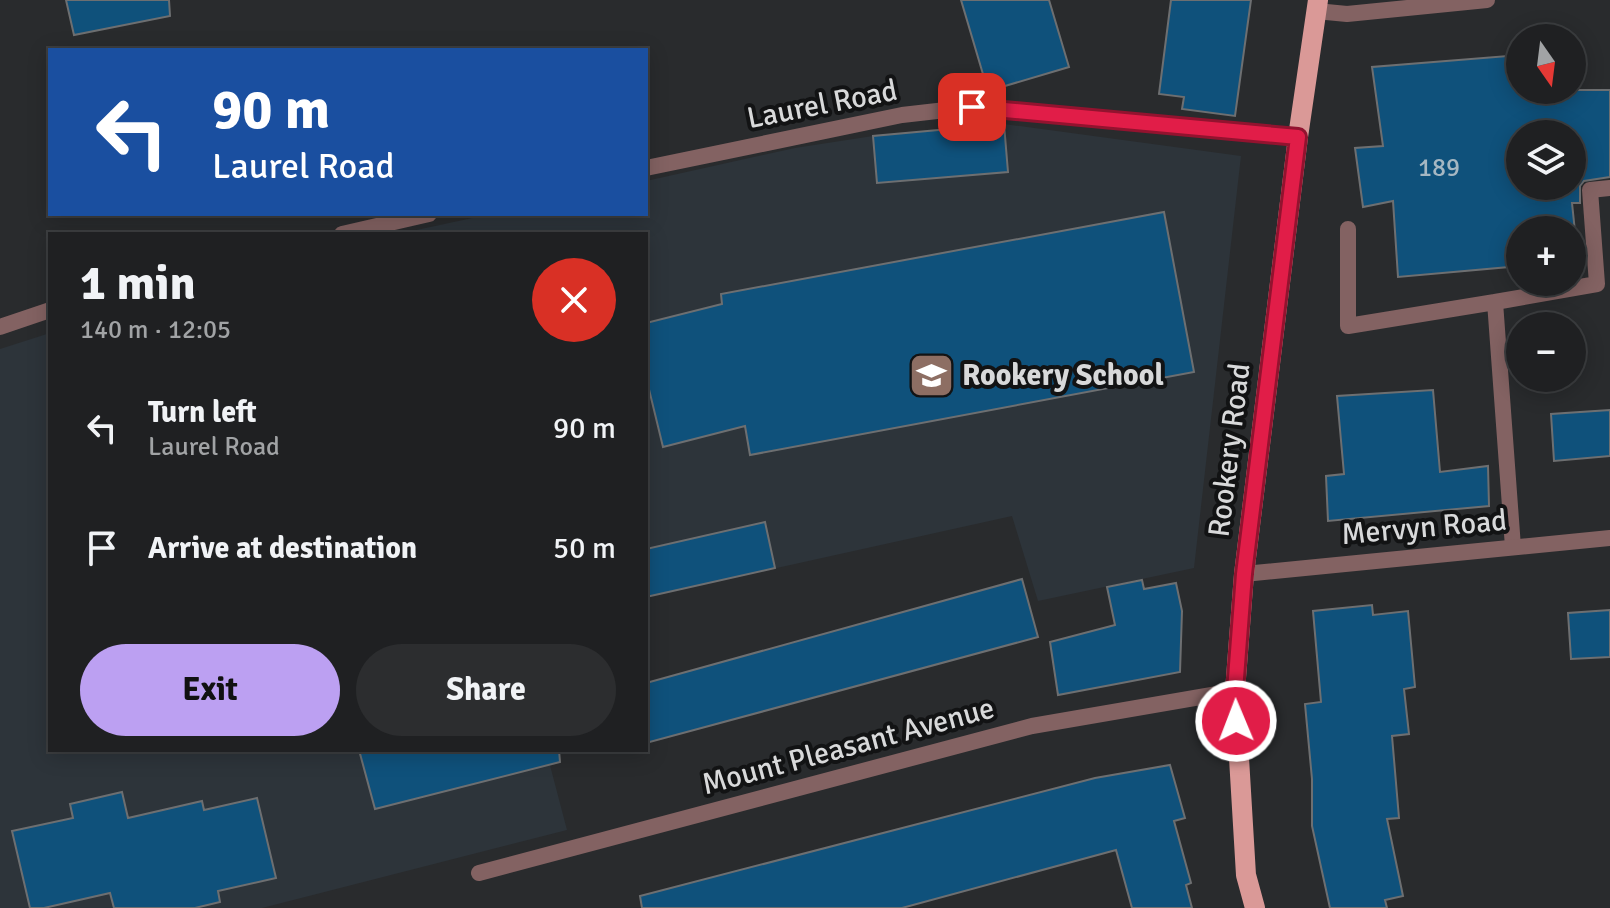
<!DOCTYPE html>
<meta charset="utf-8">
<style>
:root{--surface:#1f2022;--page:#2c2d2f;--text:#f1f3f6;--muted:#a1a3a5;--line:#3c3e40;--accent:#bca0f2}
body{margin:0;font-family:Signika,sans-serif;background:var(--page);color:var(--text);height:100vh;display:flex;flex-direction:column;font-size:30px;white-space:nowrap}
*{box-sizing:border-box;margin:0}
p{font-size:26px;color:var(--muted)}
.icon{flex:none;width:44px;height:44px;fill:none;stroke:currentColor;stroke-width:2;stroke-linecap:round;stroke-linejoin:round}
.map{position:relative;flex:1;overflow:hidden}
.details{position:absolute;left:48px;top:232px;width:600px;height:520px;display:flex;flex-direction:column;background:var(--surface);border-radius:0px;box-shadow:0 4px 20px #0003,0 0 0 2px var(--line)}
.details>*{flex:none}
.hud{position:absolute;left:48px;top:48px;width:600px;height:168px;border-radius:0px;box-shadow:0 4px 20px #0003,0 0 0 2px var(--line);background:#1a4fa0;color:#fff;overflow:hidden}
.needle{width:52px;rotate:166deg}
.buttons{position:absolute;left:1506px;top:24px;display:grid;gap:16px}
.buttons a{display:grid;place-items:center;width:80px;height:80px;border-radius:50%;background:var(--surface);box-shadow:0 4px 20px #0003,0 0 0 2px var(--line);font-size:40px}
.pin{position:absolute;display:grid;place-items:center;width:68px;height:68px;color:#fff;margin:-34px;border-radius:16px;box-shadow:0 4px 12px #0006}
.me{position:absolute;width:88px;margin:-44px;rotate:359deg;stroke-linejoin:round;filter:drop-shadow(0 0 6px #0008)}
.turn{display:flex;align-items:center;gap:28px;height:168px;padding:0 32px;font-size:36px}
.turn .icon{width:104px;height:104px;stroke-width:2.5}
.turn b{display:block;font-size:56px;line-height:68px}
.round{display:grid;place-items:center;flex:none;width:84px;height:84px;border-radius:42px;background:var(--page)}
.summary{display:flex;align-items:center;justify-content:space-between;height:136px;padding:0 32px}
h1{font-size:48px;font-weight:700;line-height:60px}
.action{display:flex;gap:16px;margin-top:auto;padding:16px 32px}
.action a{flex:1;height:92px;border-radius:48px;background:var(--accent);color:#111;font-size:32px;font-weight:700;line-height:92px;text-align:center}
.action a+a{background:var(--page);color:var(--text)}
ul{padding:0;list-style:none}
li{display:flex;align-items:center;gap:24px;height:120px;padding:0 32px}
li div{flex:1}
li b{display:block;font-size:30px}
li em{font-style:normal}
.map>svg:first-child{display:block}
</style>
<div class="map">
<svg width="1610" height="908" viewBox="0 0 1610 908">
<rect width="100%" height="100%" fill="#292b2d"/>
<path fill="#2d343a" d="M1004,124l237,32 -47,412 -156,33 -26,-85 -366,81v-363h-248l93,-20h155v-33l149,-33 78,-12z
M50,333v417h496l21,80 -305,78h-262v-559z"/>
<path fill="#0f517b" stroke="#6d6f71" stroke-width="2" fill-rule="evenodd" d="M66,0h103l1,16 -96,19z
M961,0h88l20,67 -81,24z
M1171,0h80l-16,116 -53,-7 2,-12 -25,-3z
M1520,55v35h90v87l-26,4 -4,5v17h-8l6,57 -6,1v-31h-52v36l-122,11 -5,-76 -30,6 -8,-59 28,-2 -11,-79zM1520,134h52v52h-52z
M1004,124l4,48 -131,11 -4,-47z
M1164,212l30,160 -444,83 -5,-29 -82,21 -17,-70v-54l76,-19 -1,-10z
M1433,390l7,82 48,-6 1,40 -161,15 -2,-45 18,-2 -7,-78z
M1610,410v46l-56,5 -3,-47z
M765,522l10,46 -129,29v-48z
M1022,579l16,58 -392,106v-60z
M1142,580l2,9 32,-6 6,28 -2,61 -122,23 -8,-53 65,-17 -8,-38z
M1372,605l1,10 35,-4 7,76 -11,2 5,45 -17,2 7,82 -12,1 16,77 -18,4 2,8h-57l-18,-82v-47l-7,-75 16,-2 -8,-91z
M1610,610v47l-39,2 -3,-46z
M359,750h200l1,12 -185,47z
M1170,765l15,53 -11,3 17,62 -5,2 6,23h-60l-16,-58 -214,58h-260l-2,-12 455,-118z
M122,792l6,26 74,-17 2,9 53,-12 19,80 -58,13 2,11 -25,6h-81l-4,-15 -66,15h-14l-18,-77 61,-13 -3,-14z"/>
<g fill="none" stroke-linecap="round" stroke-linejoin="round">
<path stroke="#836262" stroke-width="16" d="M646,168l256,-53 70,-8 326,30
M1348,229v97l147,-24 18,245
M342,234l87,-20
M1495,302l102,-18 -7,-94 20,-2
M0,327l50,-17"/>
<path stroke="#836262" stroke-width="16" d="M1316,11l31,3 140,-14
M1244,574l366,-36
M479,873l553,-147 203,-35"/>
<path stroke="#da9997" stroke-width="20" d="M1255,908l-9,-33 -11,-184 9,-117 54,-437 20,-137"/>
</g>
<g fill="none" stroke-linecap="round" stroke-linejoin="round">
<defs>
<path id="route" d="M972,107l326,30 -54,437 -9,117 1,30"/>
</defs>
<use href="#route" stroke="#92132f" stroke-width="20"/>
<use href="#route" stroke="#e11d48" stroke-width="14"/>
</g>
<defs>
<symbol id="school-square" viewBox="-11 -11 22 22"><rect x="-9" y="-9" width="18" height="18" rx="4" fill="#8d6e63" stroke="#121314"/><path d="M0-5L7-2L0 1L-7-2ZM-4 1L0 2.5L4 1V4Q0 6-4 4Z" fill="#fff"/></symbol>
</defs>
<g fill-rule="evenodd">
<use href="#school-square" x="906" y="350" width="51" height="51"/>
</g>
<g text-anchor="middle" stroke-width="8" stroke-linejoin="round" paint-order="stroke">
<g font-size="26" fill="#a6b7c2">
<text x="1439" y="176">189</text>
</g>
<g font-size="30" fill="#d8d9da" stroke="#121314">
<text transform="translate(822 104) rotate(-11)" y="10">Laurel Road</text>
<text transform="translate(1229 450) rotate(-83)" y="10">Rookery Road</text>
<text transform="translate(1424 527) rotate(-5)" y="10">Mervyn Road</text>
<text transform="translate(848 746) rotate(-15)" y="10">Mount Pleasant Avenue</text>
</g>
<g font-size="30" font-weight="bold" fill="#d8d9da" stroke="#121314" text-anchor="start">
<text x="962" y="385">Rookery School</text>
</g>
</g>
</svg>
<div class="buttons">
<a><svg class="needle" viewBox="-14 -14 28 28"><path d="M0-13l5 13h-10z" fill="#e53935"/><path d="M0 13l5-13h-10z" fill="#a1a3a5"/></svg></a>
<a><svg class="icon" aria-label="layers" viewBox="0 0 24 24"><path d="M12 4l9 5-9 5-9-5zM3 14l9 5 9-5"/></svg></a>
<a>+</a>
<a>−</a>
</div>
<div class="pin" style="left:972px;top:107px;background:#d93025"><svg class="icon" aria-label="arrive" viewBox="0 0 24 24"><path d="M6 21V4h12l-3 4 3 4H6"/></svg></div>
<svg class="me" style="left:1236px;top:721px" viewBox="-20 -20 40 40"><circle r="17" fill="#e11d48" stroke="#fff" stroke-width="3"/><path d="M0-11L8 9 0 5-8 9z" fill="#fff"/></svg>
<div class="hud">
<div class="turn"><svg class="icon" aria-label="left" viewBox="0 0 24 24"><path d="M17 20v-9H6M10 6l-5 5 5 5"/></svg><div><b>90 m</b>Laurel Road</div></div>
</div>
<section class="details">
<div class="summary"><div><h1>1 min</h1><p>140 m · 12:05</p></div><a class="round" style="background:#d93025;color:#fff"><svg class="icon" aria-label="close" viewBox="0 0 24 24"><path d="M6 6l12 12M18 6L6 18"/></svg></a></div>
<ul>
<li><svg class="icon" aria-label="left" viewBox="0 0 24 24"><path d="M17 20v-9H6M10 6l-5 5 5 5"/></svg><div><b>Turn left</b><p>Laurel Road</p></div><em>90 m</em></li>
<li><svg class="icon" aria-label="arrive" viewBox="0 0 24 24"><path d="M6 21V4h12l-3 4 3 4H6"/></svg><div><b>Arrive at destination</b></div><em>50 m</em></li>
</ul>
<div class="action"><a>Exit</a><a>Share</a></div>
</section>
</div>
